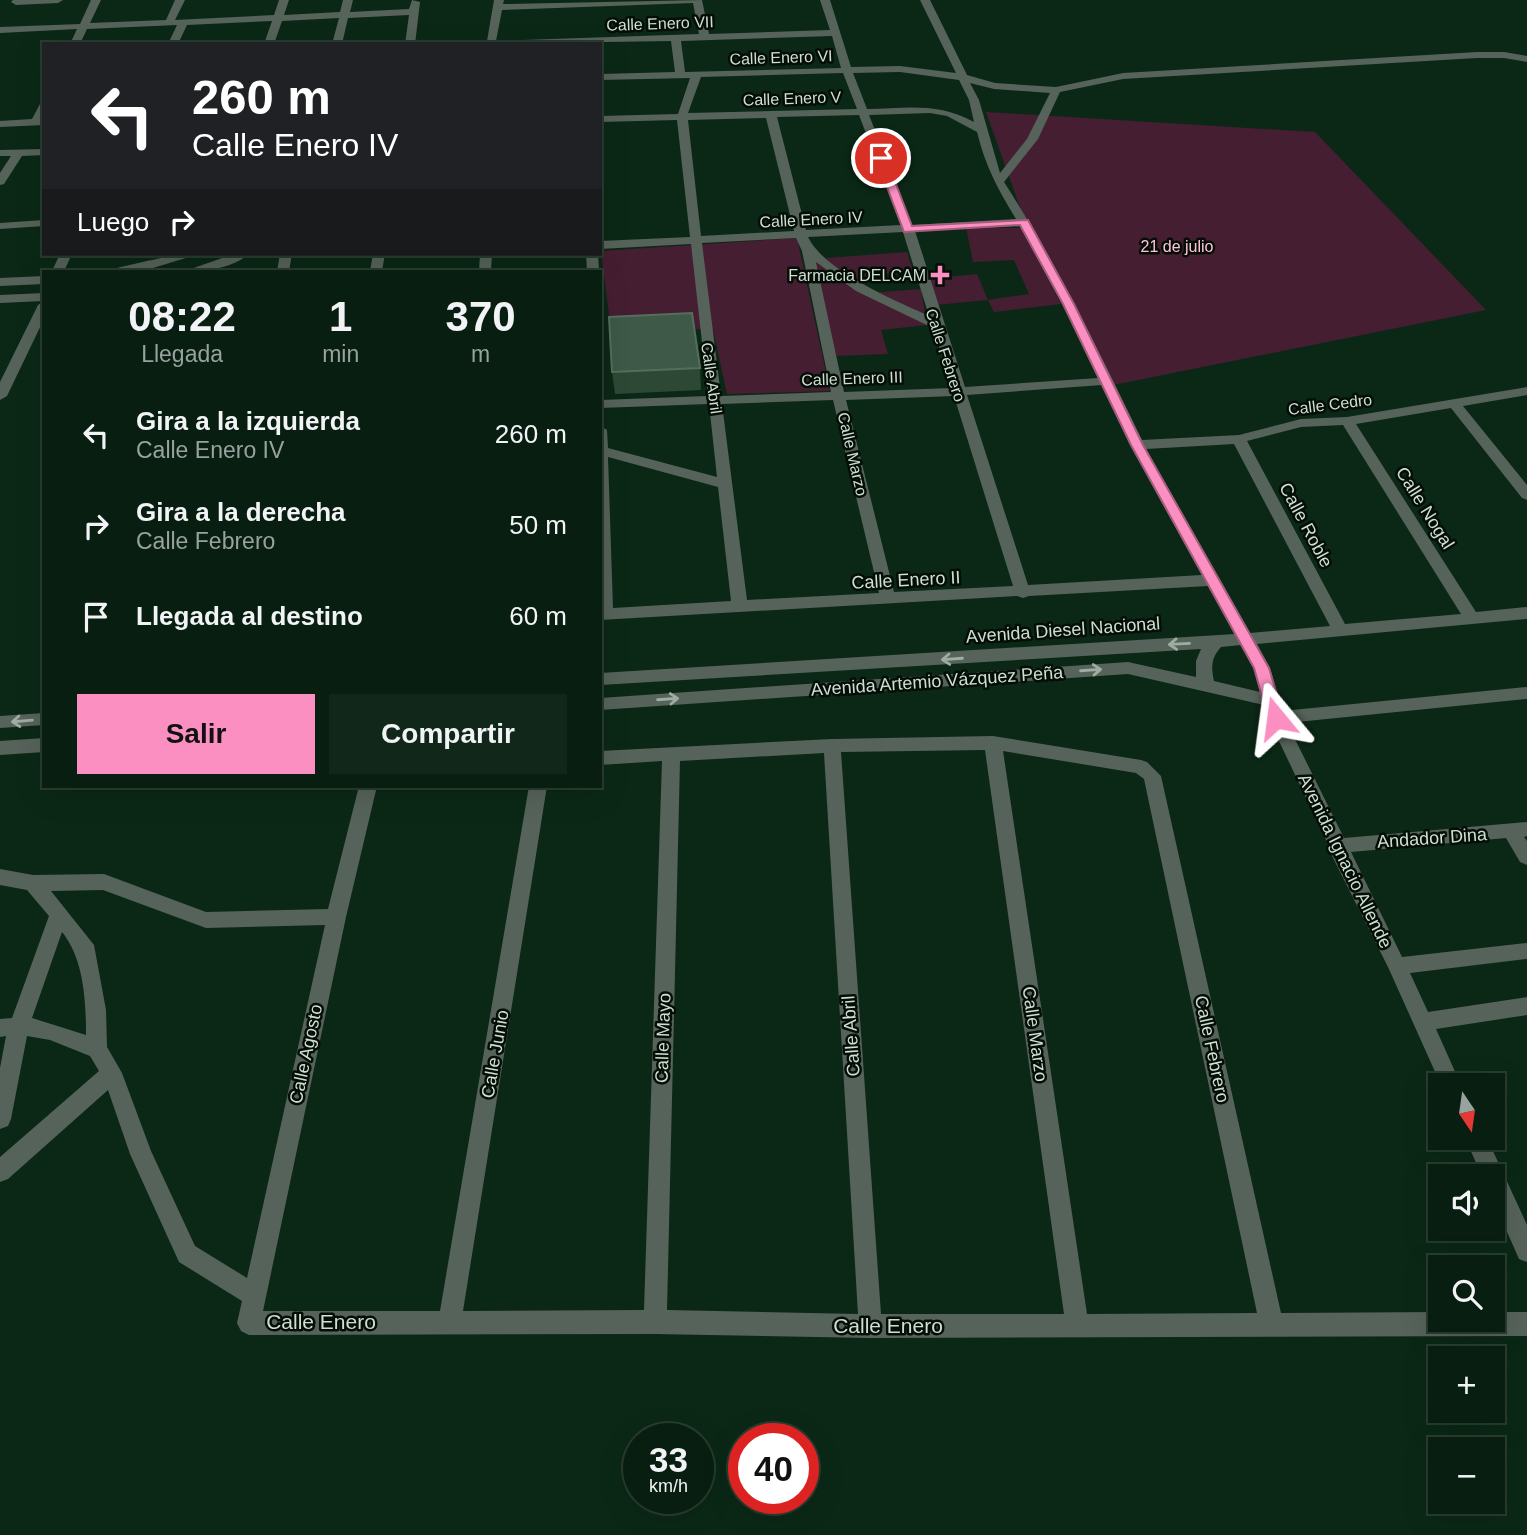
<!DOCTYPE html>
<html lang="es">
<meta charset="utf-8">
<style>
:root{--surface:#081e10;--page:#112719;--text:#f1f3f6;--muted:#98a29f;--line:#293c30;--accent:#fc8fc1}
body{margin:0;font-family:Arial,sans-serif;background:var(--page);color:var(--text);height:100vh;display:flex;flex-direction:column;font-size:26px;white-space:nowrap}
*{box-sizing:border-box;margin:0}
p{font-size:23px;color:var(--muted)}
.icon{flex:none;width:38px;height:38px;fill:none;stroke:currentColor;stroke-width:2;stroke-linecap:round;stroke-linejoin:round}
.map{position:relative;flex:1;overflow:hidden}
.drawer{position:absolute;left:42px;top:270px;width:560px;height:518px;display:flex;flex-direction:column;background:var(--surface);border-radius:0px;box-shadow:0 7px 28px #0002,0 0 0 2px var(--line)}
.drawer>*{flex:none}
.top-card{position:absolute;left:42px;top:42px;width:560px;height:214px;border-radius:0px;box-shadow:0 7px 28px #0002,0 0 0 2px var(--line);background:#202124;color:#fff;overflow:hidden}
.needle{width:46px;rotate:167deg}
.controls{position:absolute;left:1428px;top:1073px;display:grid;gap:14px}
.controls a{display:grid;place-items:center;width:77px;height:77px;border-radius:0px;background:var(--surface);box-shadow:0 7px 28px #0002,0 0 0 2px var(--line);font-size:35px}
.speed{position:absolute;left:623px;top:1423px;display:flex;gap:14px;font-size:35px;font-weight:700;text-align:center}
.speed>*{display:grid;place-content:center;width:91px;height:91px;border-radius:50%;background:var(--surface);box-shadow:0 7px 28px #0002,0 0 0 2px var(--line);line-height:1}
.speed small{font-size:18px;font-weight:400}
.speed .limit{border:10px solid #d22;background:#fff;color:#111}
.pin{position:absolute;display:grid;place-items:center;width:60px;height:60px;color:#fff;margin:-30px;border:4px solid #fff;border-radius:50%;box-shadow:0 2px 7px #0007}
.me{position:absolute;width:77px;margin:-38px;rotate:344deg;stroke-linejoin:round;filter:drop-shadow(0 0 5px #0008)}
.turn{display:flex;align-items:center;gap:24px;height:147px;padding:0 35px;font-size:32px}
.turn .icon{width:91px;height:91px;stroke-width:2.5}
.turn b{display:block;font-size:49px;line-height:60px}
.then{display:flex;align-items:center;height:66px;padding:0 35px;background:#0003;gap:14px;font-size:26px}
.eta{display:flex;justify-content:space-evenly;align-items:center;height:119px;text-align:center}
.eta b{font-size:42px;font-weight:800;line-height:49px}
.button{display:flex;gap:14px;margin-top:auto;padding:14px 35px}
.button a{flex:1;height:80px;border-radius:0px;background:var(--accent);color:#111;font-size:28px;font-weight:800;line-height:80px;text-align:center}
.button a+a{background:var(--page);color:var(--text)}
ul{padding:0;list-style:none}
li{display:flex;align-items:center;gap:21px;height:91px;padding:0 35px}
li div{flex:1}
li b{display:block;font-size:26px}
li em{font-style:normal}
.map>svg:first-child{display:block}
</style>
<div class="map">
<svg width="1527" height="1535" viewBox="0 0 1527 1535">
<rect width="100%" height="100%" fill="#0b2816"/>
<path fill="#461e31" d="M986,112l329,20 171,178 -378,76 -81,-159z
M966,227l55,1 40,76 -67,8 -6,-12 -53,5 -9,-26 51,-5 11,26 41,-6 -15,-34 -41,2z
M797,238l33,153 -103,3 -14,-65 -102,1 -10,-79z
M907,252l6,19 -51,6 6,16 53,-4 6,36 -46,5 7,24 -54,2 -21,-97z"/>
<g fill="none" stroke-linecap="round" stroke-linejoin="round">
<path fill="#56635a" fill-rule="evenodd" d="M13,0h50l-5,3 -42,2 -5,-3z
M91,0h10l-11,23 76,-3 9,-20h10l-10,20 99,-5 5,-15h10l-5,15 56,-3 3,-12h10l-3,12 59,-3 3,-9 8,2 -5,42h-10l4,-29 -61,3 -6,26h-10l7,-26 -57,3 -8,23h-10l8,-23 -85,4 -9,19h-10l9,-19 -90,4 -7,15h-10l7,-15 -77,4v-6l80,-3z
M494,0h10l-1,4 199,-4 7,34 121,-4 -10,-30h10l21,67 49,-1 56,7 -36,-73h10l37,75 28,8 61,4 67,-14 354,-21h27l23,4v6l-23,-4h-27l-354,21 -63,13 -22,47 -34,43c53,82 95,170 138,258l97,-5 62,-16 46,-2 180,-30v8l-64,11 64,79v15l-5,-2 -71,-90 -95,16 120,188 51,-5v12l-270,25 13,24 12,43 245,-24v12l-240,24 57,115 183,-16v14l-3,1 3,4v24l-7,-3 -14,-24 -155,14 51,105 125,-14v16l-117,14 18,39 99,-15v18l-91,14 25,56h-20l-53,-118 -61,-121 1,-2 -60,-126 -4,-13 -136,-31 -528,36v-12l528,-36 68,15v-16l5,-12 -601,36v-12l635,-39 -27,-48 -179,10 -6,2 -6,-2 -417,24v-194l7,4 1,18 109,29 -8,-73 -109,4v-8l108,-4 -17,-152 -91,5v-8l90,-4 -13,-117 -77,2v-6l78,-2 12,-36 -90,2v-6l75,-2 -4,-31 -190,3 6,-3zM693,3l6,31 -203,7 6,-31zM832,36l9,32 -156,4 -4,-31zM900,72l59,8 10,20 5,22c-36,-20 -67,-14 -107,-13l-14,-36zM843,73l14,36 -169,4 13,-36zM970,83l24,6 56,4 -23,46 -27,34 -21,-73zM930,113l17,3 30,16c8,33 21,58 39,87l-104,6 -43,-110zM859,115l42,110 -95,5 -29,-113zM766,118l28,113 -93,5 -13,-116zM1020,226l43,78 35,74 -133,9 -50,-156zM903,232l26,84c-33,-15 -106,-46 -121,-79zM796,238l6,13 29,141 -110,4 -19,-153zM816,262l40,29 77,37 19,60 -108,4zM1102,385l28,60 72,130 -174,10 -61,-190zM954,396l59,190 -119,6 -48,-192zM833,400l46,193 -132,7 -25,-196zM1343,425l118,189 -116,10 -98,-183 54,-14zM1234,444l96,182 -80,7 -104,-184zM608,457l110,30 13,114 -118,7zM1241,645l13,23 6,24 -46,-11c-3,-14 -3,-23 7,-34z
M44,103v22l-44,2v-6l32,-2 8,-15z
M44,149v6l-22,1 -18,28 -4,1v-12l11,-17h-11v-6z
M44,220v6l-44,3v-6z
M60,254h12l-8,17h-12z
M180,254h19l-56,17h-34c6,-4 58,-14 71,-17z
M234,254h15c-16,14 -44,18 -64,17z
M280,254h12l-3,17h-12z
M373,254h12l-3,17h-12z
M480,254h12l-1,17h-12z
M586,254h12l1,17h-12z
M44,276v8l-44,2v-8z
M44,293v8l-44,2v-8z
M44,301v18l-37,77 -7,4v-18l38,-77z
M44,713v12l-44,3v-12z
M993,736l148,24 6,2 14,14 120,537 159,-1v8h53v-8h34v24l-657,2 -215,-4 -406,1 -8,-4 -4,-8 5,-22 -63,-39 -49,-108 -22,-64 -100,89 -8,3v-25l99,-86 -9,-15 -40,-16 -23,-4 -16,83 -3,7 -8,3v-61l6,-32 -6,1v-18l12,-1 37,-102 -22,-26 -27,-5v-16l33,6 71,-1 102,38 122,-3 31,-123h18l-31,131 -83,394h177l89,-525h18l-84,525 181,-1 18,-549 -62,4v-14l232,-12zM985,750l79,564h-183l-40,-562zM1003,751l133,22 8,6 113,534 -170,1zM824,753l34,561 -191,-4 13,-549zM103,890l103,38 119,-3 -78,353 -52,-32 -44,-95 -29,-78 -15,-26 -1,-37 -12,-65 -43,-54zM62,932c22,27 24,69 24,103l-54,-17z
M44,738v14l-44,3v-14z
M1465,1138h22l40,87v37l-8,-3 -26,-59v-24h-11z"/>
</g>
<path fill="#2d4936" d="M700,368l1,22 -86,4 -3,-22z"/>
<path fill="#3e5947" stroke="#556e5c" stroke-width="2" d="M692,313l8,55 -88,4 -3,-55z"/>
<defs><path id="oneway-shaft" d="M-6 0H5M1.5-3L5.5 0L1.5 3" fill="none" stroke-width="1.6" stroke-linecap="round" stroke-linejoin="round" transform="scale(1.75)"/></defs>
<g stroke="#9eada2">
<use href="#oneway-shaft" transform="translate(1179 644) rotate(177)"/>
<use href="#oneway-shaft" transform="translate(952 659) rotate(176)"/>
<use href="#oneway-shaft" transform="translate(1091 670) rotate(-4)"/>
<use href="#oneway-shaft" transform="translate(668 699) rotate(-4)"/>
<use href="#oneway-shaft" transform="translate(22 721) rotate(175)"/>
</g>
<path fill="#fc8fc1" stroke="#a45d7d" stroke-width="2" d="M881,155l5,3 26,68 116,-6 46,84 69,141 126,223 15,50 -3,4 -5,1 -8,-5 -14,-50 -123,-223 -68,-141 -43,-79 -116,7 -28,-74z"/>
<path fill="#fc8fc1" stroke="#040e06" stroke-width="2.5" d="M936.5 264.5h7v7h7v7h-7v7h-7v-7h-7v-7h7z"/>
<g text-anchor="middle" stroke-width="5" stroke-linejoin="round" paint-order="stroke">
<g font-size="16" fill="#cedfd2" stroke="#040e06">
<text transform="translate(660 23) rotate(-2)" y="6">Calle Enero VII</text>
<text transform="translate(781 57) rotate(-2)" y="6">Calle Enero VI</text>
<text transform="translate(792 98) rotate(-2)" y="6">Calle Enero V</text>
<text transform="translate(811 219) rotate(-3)" y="6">Calle Enero IV</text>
<text transform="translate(946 355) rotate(72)" y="6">Calle Febrero</text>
<text transform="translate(712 378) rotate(82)" y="6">Calle Abril</text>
<text transform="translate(852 378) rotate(-2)" y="6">Calle Enero III</text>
<text transform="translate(1330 404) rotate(-7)" y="6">Calle Cedro</text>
<text transform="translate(853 454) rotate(77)" y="6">Calle Marzo</text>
</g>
<g font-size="16" fill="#ffc0da" stroke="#040e06">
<text x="1177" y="252">21 de julio</text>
</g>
<g font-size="16" fill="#cedfd2" stroke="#040e06" text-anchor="end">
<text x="926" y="281">Farmacia DELCAM</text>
</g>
<g font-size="18" fill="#cedfd2" stroke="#040e06">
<text transform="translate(1425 508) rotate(58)" y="6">Calle Nogal</text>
<text transform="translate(1306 525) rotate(62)" y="6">Calle Roble</text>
<text transform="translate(906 580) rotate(-3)" y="6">Calle Enero II</text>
<text transform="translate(1063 630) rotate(-4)" y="6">Avenida Diesel Nacional</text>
<text transform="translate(937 681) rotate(-4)" y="6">Avenida Artemio Vázquez Peña</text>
<text transform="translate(1432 838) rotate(-4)" y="6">Andador Dina</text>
<text transform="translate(1345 861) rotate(64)" y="6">Avenida Ignacio Allende</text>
<text transform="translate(1035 1034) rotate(82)" y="6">Calle Marzo</text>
<text transform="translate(851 1036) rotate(-94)" y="6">Calle Abril</text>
<text transform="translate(663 1038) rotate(-88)" y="6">Calle Mayo</text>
<text transform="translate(1212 1049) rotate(78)" y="6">Calle Febrero</text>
<text transform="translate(306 1054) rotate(-78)" y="6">Calle Agosto</text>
<text transform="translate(495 1054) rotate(-80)" y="6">Calle Junio</text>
</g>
<g font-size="21" fill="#cedfd2" stroke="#040e06">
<text x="321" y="1329">Calle Enero</text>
<text x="888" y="1333">Calle Enero</text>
</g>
</g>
</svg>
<div class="controls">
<a><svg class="needle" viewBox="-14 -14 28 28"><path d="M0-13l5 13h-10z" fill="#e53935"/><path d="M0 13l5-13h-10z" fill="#98a29f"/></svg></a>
<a><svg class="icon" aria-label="sound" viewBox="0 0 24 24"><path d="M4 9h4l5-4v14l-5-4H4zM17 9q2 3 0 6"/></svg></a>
<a><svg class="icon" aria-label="search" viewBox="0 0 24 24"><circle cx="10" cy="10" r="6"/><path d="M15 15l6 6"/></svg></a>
<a>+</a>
<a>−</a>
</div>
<div class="speed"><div>33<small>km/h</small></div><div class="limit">40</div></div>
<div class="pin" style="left:881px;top:158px;background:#d93025"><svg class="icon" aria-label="arrive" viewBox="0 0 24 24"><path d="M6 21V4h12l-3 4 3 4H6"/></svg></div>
<svg class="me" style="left:1276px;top:718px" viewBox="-20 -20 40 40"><path d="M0-17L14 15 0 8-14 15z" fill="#fc8fc1" stroke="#fff" stroke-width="4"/></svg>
<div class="top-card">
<div class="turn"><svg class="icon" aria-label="left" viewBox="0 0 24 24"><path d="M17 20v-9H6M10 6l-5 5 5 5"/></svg><div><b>260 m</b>Calle Enero IV</div></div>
<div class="then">Luego<svg class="icon" aria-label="right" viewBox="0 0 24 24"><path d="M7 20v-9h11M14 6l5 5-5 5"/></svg></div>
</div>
<section class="drawer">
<div class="eta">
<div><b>08:22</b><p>Llegada</p></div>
<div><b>1</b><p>min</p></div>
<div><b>370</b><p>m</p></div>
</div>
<ul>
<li><svg class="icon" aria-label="left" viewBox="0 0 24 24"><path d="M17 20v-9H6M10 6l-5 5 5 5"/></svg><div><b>Gira a la izquierda</b><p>Calle Enero IV</p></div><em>260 m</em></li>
<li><svg class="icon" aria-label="right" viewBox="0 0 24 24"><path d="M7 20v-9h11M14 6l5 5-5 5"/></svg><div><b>Gira a la derecha</b><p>Calle Febrero</p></div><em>50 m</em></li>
<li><svg class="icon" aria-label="arrive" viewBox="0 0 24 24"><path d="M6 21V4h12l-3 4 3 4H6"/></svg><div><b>Llegada al destino</b></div><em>60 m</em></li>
</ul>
<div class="button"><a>Salir</a><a>Compartir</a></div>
</section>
</div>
